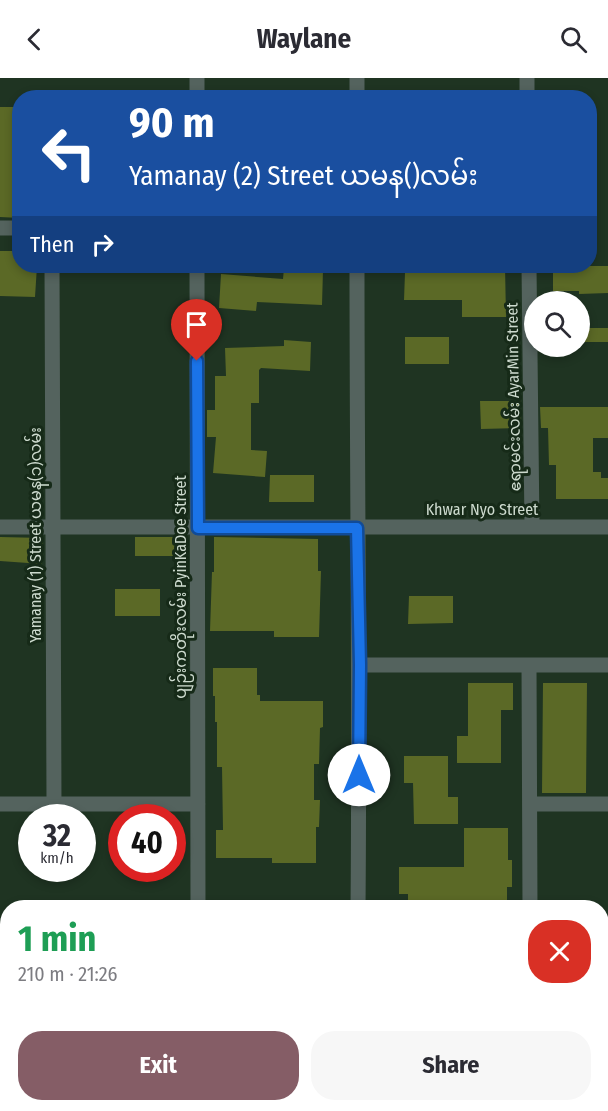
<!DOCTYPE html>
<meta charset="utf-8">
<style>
:root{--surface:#fff;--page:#f7f7f7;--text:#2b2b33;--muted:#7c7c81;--accent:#855d66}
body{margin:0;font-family:"Fira Sans Condensed","Noto Sans Myanmar",sans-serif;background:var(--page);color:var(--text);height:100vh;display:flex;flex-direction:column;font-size:22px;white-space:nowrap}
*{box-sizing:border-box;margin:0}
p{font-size:20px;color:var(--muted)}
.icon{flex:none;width:33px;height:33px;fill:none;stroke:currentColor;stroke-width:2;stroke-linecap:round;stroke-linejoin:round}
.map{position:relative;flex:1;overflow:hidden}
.sheet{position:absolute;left:0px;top:822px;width:609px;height:212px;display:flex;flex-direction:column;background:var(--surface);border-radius:24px 24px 0 0;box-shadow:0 3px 9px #0003}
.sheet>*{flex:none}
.top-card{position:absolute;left:12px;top:12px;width:585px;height:183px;border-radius:24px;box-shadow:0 3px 9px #0003;background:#1a4fa0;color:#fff;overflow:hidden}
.buttons{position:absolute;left:524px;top:213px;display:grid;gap:12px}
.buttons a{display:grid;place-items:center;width:66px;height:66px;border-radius:50%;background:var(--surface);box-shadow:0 3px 9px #0003;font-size:30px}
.speed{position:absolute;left:18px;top:726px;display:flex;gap:12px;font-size:30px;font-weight:700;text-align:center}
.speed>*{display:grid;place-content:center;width:78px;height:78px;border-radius:50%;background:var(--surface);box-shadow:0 3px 9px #0003;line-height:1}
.speed small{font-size:15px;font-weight:400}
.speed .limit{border:9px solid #d22;background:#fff;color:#111}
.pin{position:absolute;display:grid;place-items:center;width:51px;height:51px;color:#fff;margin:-62px -26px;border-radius:50% 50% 50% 0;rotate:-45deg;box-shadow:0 0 6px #0007}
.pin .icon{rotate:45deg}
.me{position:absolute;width:66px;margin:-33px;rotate:0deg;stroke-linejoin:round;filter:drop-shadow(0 0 4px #0008)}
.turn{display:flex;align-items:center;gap:21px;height:126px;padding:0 18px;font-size:27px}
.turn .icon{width:78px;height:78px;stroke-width:2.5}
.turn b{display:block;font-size:42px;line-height:51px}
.then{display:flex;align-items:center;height:57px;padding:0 18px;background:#0003;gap:12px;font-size:22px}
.round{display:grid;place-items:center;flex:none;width:63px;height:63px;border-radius:24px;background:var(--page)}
.overview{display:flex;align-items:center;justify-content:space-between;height:102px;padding:0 18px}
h1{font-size:36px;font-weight:700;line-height:45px;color:#1e9e55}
.action{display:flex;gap:12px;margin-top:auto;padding:12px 18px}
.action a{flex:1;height:69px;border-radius:24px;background:var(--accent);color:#fff;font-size:24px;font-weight:700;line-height:69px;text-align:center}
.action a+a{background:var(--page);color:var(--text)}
header{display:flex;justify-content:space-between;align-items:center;height:78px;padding:0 18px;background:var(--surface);font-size:27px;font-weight:700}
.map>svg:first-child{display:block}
</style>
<header><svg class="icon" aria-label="back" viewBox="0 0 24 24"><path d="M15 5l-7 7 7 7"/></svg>Waylane<svg class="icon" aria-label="search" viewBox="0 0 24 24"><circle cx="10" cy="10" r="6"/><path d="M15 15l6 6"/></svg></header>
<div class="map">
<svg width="608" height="1033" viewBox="0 0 608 1033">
<rect width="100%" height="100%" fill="#1f3422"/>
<path fill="#5b6926" d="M0,29h17l-2,62h5v49l-20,-1z
M0,173h20v15h17l-2,31 -35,-1z
M460,188h45l1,51h-44v-17h-58l1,-27h55z
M553,188h55v27l-29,1v-3h-26z
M284,190l39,2 -1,35 -65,-3 -1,9 -37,-3 2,-34 62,5z
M579,250h29v14h-29z
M405,259h44v27h-44z
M284,262l27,2 -1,29 -49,-3 -2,2v33h-8v47l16,1 -2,26 -52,-4 3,-36h-9v-27h8v-34h11l-1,-28 59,-2z
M480,323h41v27l-40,1z
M540,329h68v31h-15v34h8v6h7v21h-52v-34h-7l-1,-37h-7z
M270,397h44v27h-45z
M0,459l43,1 -1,26 -42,-3z
M135,459h45v19h-45z
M214,459l104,2v32h3l-2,66h-45v-6h-64l2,-59h2z
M115,511h45v27h-45z
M409,518h44v27l-45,1z
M213,590h44v27h3v6h63v26l-3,1 -1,36h-5v36h6l-1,27h-3v36h-44v-5h-56v-28h7l-1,-63h-5v-45h-2v-26h-2z
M468,605h45v27h-12v53h-44v-27h11z
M543,605h44l-1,110h-44z
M404,678h44v41h10v27h-44l-1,-41h-9z
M464,750h44v32h4v27h-5v21h-99v-14h-9v-27h65z"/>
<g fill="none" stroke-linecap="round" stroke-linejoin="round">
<path stroke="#54635e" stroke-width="15" d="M197,0v20
M527,0v20
M0,150h20
M52,188l2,538
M197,188l1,642
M529,188l3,261
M0,449h608
M360,587h248
M529,587l1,243
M0,726h198
M530,726h78
M602,884h6
M0,885h8
M199,1026v7
M531,1026v7"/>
<path stroke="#54635e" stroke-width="15" d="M357,20v-20
M357,188c0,214 3,427 1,642
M358,1026v7"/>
</g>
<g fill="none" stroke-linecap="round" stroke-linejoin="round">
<defs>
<path id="route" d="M197,283l1,167h159l3,137 -1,110"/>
</defs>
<use href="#route" stroke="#114b97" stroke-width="15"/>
<use href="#route" stroke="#1a73e8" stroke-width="10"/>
</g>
<g text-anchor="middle" stroke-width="6" stroke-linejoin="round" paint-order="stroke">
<g font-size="16" fill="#cddace" stroke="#162a18">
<text transform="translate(513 319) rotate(-91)" y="6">ဧရာမင်းလမ်း AyarMin Street</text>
<text x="482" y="437">Khwar Nyo Street</text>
<text transform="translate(35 457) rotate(-90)" y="6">Yamanay (1) Street ယမန(၁)လမ်း</text>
<text transform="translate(180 509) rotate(-90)" y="6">ပျဉ်းကတိုးလမ်း PyinKaDoe Street</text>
</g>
</g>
</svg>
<div class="buttons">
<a><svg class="icon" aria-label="search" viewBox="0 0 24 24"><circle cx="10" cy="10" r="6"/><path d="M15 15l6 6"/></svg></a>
</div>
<div class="speed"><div>32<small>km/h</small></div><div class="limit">40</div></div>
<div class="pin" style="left:197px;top:283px;background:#d93025"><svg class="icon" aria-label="arrive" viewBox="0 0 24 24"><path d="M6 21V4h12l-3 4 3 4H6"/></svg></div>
<svg class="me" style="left:359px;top:697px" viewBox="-20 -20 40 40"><circle r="19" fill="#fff"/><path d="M0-13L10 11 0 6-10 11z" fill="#1a73e8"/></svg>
<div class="top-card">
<div class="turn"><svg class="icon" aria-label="left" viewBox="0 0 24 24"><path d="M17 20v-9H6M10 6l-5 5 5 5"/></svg><div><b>90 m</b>Yamanay (2) Street ယမန()လမ်း</div></div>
<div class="then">Then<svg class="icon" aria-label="right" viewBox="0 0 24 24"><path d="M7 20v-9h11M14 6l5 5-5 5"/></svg></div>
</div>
<section class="sheet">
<div class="overview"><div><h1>1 min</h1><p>210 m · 21:26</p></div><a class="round" style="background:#d93025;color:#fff"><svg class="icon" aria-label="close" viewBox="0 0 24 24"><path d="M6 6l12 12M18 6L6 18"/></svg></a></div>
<div class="action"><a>Exit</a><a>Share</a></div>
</section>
</div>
